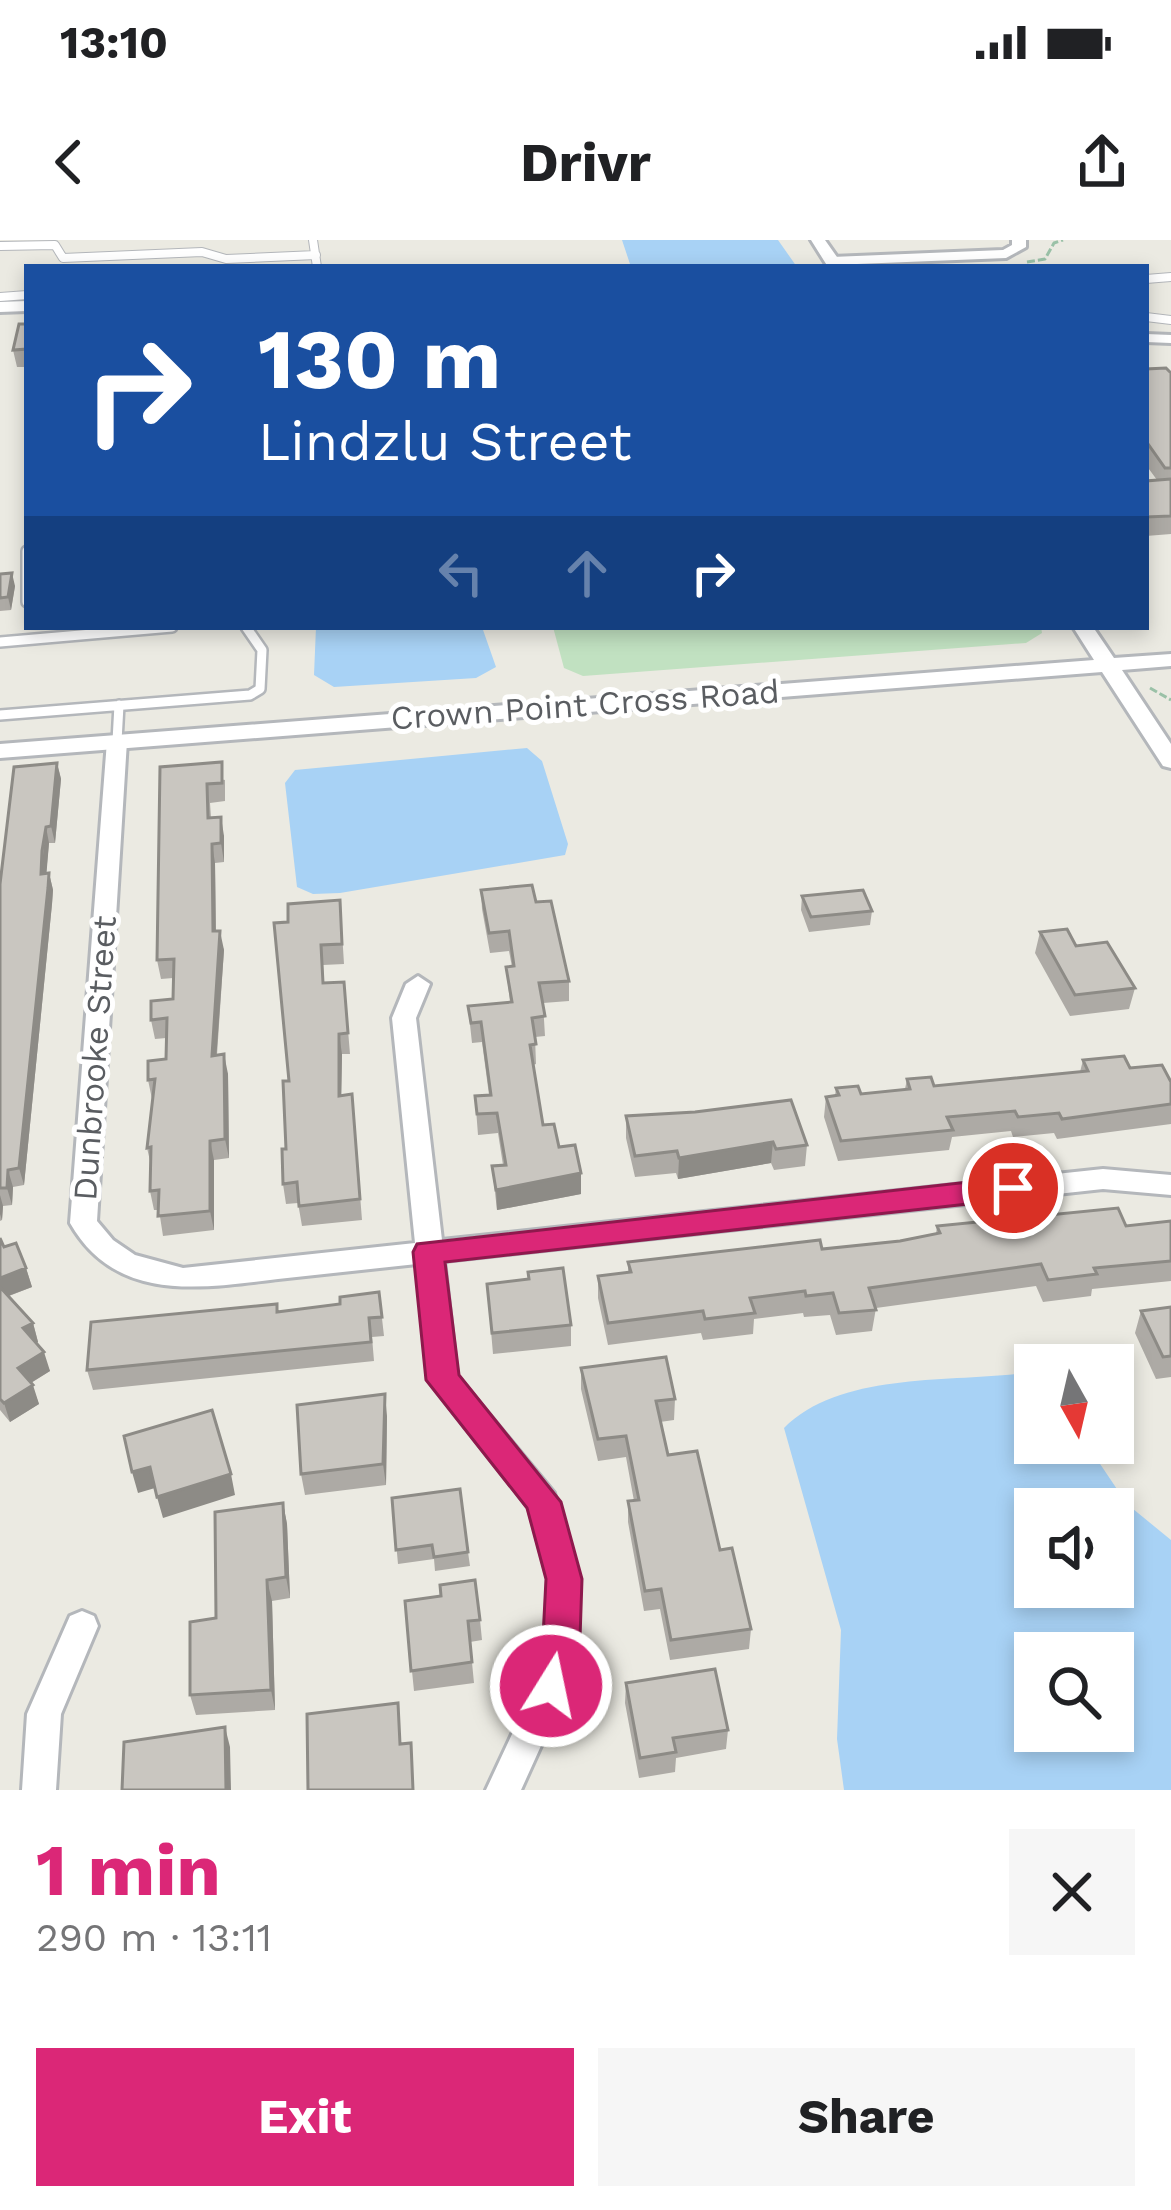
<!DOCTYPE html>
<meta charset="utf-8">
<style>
:root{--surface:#fff;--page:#f6f6f6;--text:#202124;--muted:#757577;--accent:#db2777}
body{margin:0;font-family:"Work Sans",sans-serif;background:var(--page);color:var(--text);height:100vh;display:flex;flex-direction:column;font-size:45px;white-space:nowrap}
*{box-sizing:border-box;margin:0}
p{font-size:39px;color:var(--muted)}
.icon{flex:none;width:66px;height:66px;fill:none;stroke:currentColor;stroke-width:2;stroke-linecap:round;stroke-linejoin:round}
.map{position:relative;height:1550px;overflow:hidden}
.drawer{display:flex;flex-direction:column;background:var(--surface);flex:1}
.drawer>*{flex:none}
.guide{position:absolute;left:24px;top:24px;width:1125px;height:366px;border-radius:0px;box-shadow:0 6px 18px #0003;background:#1a4fa0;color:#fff;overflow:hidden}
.needle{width:78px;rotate:172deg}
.controls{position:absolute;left:1014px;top:1104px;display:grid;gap:24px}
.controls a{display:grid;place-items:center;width:120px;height:120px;border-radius:0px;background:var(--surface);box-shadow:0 6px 18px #0003;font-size:60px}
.pin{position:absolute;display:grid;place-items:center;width:102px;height:102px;color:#fff;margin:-51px;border:6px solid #fff;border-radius:50%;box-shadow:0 3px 12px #0007}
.me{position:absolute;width:132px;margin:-66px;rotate:10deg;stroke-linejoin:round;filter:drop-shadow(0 0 9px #0008)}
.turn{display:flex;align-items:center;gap:42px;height:252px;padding:0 36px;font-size:54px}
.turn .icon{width:156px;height:156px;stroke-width:2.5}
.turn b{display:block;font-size:84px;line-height:102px}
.lanes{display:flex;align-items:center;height:114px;padding:0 36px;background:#0003;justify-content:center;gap:60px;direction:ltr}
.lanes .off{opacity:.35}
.round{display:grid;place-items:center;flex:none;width:126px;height:126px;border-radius:0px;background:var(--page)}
.overview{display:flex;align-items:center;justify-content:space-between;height:204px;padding:0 36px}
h1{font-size:72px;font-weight:700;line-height:90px;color:var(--accent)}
.primary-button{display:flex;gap:24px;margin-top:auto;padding:24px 36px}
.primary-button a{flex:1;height:138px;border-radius:0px;background:var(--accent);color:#fff;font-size:48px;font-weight:700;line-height:138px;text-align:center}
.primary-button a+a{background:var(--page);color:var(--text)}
.status{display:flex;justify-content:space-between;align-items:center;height:84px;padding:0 60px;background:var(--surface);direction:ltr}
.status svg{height:33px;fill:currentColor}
header{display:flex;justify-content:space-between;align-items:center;height:156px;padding:0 36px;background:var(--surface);font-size:54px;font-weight:700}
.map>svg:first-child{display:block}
</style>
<div class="status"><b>13:10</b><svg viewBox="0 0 49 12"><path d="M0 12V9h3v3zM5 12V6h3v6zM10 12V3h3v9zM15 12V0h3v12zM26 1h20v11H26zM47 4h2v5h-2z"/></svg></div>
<header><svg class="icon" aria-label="back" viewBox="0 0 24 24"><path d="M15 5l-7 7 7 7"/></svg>Drivr<svg class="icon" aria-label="share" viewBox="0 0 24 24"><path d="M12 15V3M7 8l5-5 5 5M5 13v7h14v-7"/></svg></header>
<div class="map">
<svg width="1171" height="1550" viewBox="0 0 1171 1550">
<rect width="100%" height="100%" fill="#ebeae2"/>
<path fill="#c1e1c1" d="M553,387h488l1,6 -16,10 -443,33 -19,-8z"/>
<path fill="#a8d2f5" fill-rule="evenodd" d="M622,0h156l19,27h-166z
M316,387h166l14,40 -20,11 -142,9 -20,-12z
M527,508l15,13 26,83 -3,11 -225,38 -27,1 -16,-7 -12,-104 10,-13z
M1016,1134l19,3v66h51l41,61 44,36v250h-327l-7,-51 4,-109 -57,-202c55,-55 160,-46 232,-54zM1113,1269v78h-78v-78zM1113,1413v78h-78v-78z"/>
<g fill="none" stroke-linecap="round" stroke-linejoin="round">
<defs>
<path id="service-far1" d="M313,0l4,27
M0,6l55,-1 8,13 139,-6 24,7 90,-4
M1146,39l25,-2
M0,57l27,-2
M1146,77l25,3"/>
<path id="service" d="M27,311v51
M0,402l172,-15
M0,475l250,-20 10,-6 2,-39 -16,-23
M117,501l2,-36"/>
<path id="minor" d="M1012,0h14v7l-20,11 -174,7 -7,-4 7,-4 171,-7 9,-5z
M1146,94l25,1v8l-25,-1z
M117,495l10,6 -30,480 16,19 22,15 48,13 232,-25 -23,-225 14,-34 12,-8 12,8 -14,34 26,222 661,-71 68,6v20l-68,-6 -659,72 13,115 97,117 26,86 -3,59 -9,48 -47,104h-35l49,-105 10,-47 3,-59 -19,-71 -101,-128 -11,-116c-47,5 -93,10 -139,15 -77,9 -162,25 -208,-56l37,-482z
M82,1371l12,5 4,10 -37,88 -5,76h-34l5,-76 43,-98z"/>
<path id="tertiary" d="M811,0h14l19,27h-16z
M27,61v10l-27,1v-10z
M1073,387h20l21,31 57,-4v12l-49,4 49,74v24l-8,-2 -61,-94 -1102,86v-14l1094,-84z"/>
</defs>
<use href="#service-far1" stroke="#b4b7bb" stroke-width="10"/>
<use href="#service" stroke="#b4b7bb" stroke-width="14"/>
<use href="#minor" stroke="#b4b7bb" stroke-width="6"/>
<use href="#tertiary" stroke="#b4b7bb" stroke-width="6"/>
<path stroke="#9ac1a7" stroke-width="3" stroke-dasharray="8 3" stroke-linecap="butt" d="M1027,22l18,-3 9,-16 9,-3
M1150,448l21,12"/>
<use href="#service-far1" stroke="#fff" stroke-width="8"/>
<use href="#service" stroke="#fff" stroke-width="9"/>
<use href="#minor" fill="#fff" fill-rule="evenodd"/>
<use href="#tertiary" fill="#fff" fill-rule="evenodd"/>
</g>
<path fill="#adaaa5" d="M27,84v43h-10l-4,-17z
M1146,129l25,4v161l-25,2v-55l11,-1 -11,-15z
M0,334l15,12 -4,24 -11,1z
M57,523l4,16 -6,64h-6l-3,31 3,-1 4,17 -1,14 -28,281 -11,2 -1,18 -9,1 -1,14 -2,1v-337z
M160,527l65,13v21l-15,2 1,15 13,18v26l-9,1 1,68 8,19 -7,105 11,19 1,84 -15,2v70l-51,6 -4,-26h-5l-4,-19 1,-26 -4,-17 5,-49 -4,-19 18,-21v-21l-11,1 -4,-19 22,-21v-21l-12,1 -4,-19z
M481,650l55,12 33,79v20l-26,2 2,33 -10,1 1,27 -3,1 10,60 38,48v21l-84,16 -5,-44 11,-1 -5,-32 -20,2 -3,-39 14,-1 -7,-53 -10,1 -4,-37 42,-4 -4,-35h6l-3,-16 -19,2 -8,-44z
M802,656l70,15 -2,14 -61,7 -8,-22z
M340,660l4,64 -21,1 1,18 20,-1 6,72h-8l-1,41 11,-1 10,126 -60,6 -4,-23 -12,1 -3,-20 6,-103 -1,-159z
M1040,692l36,14 59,42 -6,21 -59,7 -35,-63z
M1083,820l47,8 41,14v42l-114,15 -3,-6 -41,4 -2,-6 -59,6 -3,13 -111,11 -14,-44 2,-20 9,-1 1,-8 25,6 44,-5 2,-10 27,7 146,-14z
M626,876l181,29 -2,21 -31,4 -3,-7 -93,16 -2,-6 -41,4 -9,-39z
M1171,981v60l-79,8 -1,7 -48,6 -7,-16 -160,22 -4,23 -36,4 -6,-20 -26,2 -1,-4 -49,6 -1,15 -50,6 -2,-7 -93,12 -10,-47v-22l30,-3v-11l194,-13 78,-8 36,-7 1,-8h189z
M0,998l4,9 22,21 6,19 -23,9 24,27 5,19 -2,1 14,28 -19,12 8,21 -29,18 -10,-12z
M487,1044l84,41v21l-78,8z
M379,1052l5,44 -12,1 2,24 -281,29 -6,-20 190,-66 1,8 62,-8z
M1171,1067v70l-15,2 -21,-46 6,-22z
M581,1128l94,31 -1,21 -14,2 8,33 52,95 31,79 -2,20 -79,11 -10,-51 -16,2 -16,-89v-21h6l-8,-44 -28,4 -17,-72z
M387,1176l-1,69 -81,10 -4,-21z
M392,1258l76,54 2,14 -35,5 -1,-12 -36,5z
M283,1263l4,21 3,74 -18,3 3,109 -79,5 -6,-20 26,-77z
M405,1361l75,19 2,20 -12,2 4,41 -60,8z
M626,1443l102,47 -2,19 -50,9 -1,14 -36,6 -14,-75z"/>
<path fill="#8d8b86" d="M12,333l3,13 -4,24 -3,-13z
M57,523l4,16 -6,64 -4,-17z
M221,577l3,19v26l-3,-19z
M46,587l3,16 -4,48 -4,-17z
M212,604l3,19 1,87 -3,-19z
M49,633l4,17 -1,14 -28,281 -5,-17z
M220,691l4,19 -9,125 -3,-19z
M339,794l3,20 -1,62 -2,-20z
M224,814l4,20 1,84 -4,-19z
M210,901l4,19v70l-4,-19z
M773,902l-2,21 -93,16 1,-21z
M8,930l5,17 -1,18 -5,-17z
M581,933v21l-84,16 -1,-20z
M0,955l3,11 -1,14 -2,-6z
M26,1028l6,19 -32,12v-21z
M33,1083l5,19 -9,6 -6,-20z
M44,1112l6,19 -26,16 -6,-19z
M33,1145l6,19 -29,18 -6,-19z
M385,1154l2,22 -1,69 -3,-21z
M150,1227l5,21 -17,5 -6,-21z
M231,1234l4,21 -72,23 -6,-21z
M283,1263l4,21 3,74 -4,-21z
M267,1340l5,21 3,109 -4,-20z
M225,1487l5,20 1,43h-5z"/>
<path fill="#c9c6c0" stroke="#8d8b86" stroke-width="3" d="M19,84h8v25l-14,1z
M1166,128l5,5v95h-6l-19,-27v-72z
M1171,239v37l-25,1v-36z
M12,333l-4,24 -8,1v-24z
M222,522v21l-15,1 1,34 13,-1v26l-9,1 1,87h7l-8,125 12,-2 1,85 -15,2v70l-52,5 1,-26 -9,1 1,-44 -4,1 8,-69 -7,1v-19l18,-2 1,-41 -16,2v-19l22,-2 1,-40 -17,1 3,-193z
M57,523l-6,63 -5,1 -4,24 -1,23 8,-1 -1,15 -29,280 -11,2 -1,18h-7v-304l14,-117z
M532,645l4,17 15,-1 18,80 -30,2 6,33 -13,2 4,26 -6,1 13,80 11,-1 5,23 16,-2 6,28 -85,17 -4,-24 14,-1 -9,-52 -20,1 -2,-18 16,-1 -10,-73 -10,1 -3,-17 44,-4 -6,-35 8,-1 -5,-35 -20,2 -8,-43z
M863,650l9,21 -61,6 -9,-21z
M340,660l2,44 -21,1 2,38 21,-1 4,51 -9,1v62l13,-2 8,105 -61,7 -2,-24 -14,2 -1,-35h4l-3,-68h6l-15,-158 14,-1v-18z
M1067,689l9,17 31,-4 28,46 -60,7 -35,-63z
M1124,816l6,12 32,-3 9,17v22l-109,15 -3,-6 -41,4 -3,-6 -68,6 6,13 -112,11 -15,-44 13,-2 -3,-7 22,-2 3,8 49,-5 -3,-10 24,-2 3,9 154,-15 -5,-11z
M791,860l16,45 -31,4 -3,-7 -94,16 -2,-7 -42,5 -9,-40 69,-4z
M1118,968l8,18 45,-5v40l-77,7 3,6 -49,6 -7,-16 -172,24 7,22 -37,3 -6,-20 -27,3 -1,-5 -55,7 5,15 -50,6 -2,-8 -95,12 -10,-47 33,-4 -3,-10 192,-22 2,9 78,-8 40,-8 -3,-7z
M0,998l4,9 12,-4 10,25 -26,10z
M563,1028l8,57 -79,8 -5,-49 42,-5 -1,-7z
M0,1047l33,36 -10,5 21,24 -26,16 15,17 -29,18 -4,-4z
M379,1052l3,25 -13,1 2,24 -284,28 4,-48 186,-18v8l63,-8v-7z
M1171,1067v49l-8,1 -22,-46z
M666,1117l9,42 -19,2 12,54 29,-4 23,99 12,-2 19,81 -80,11 -10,-51 -16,2 -17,-90 11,-1 -13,-64 -28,3 -17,-71z
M385,1154l-2,70 -82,10 -4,-69z
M212,1170l19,64 -74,23 -7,-30 -18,5 -8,-36z
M460,1249l8,63 -34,5 -2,-12 -36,5 -4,-52z
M283,1263l3,74 -19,3 4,110 -81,5v-73l26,-4 -1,-106z
M475,1340l5,40 -12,1 4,41 -61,9 -6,-70 36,-5 -1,-11z
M715,1429l13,61 -55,8 3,14 -36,6 -14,-75z
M398,1463l2,41 11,-1 2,47h-105l-1,-76z
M225,1487l1,63h-104l2,-48z"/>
<path fill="#db2777" stroke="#8e194d" stroke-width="3" d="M1013,937l15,11 -15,11 -568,63 14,113 102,127 21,77 -2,59 -15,61 -14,5 -13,-5 -6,-13 11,-48 3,-59 -19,-71 -101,-128 -13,-128 4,-8z"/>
<g text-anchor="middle" stroke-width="10" stroke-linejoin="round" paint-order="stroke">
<g font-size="33" fill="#5a5d61" stroke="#fff">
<text transform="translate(585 464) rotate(-4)" y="12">Crown Point Cross Road</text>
<text transform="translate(94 818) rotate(-86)" y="12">Dunbrooke Street</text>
</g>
</g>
</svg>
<div class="controls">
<a><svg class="needle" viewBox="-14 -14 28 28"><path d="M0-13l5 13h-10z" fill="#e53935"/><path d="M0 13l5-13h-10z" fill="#757577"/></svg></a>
<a><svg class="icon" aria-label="sound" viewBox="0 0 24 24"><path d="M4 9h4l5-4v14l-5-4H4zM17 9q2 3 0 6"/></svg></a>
<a><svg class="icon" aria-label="search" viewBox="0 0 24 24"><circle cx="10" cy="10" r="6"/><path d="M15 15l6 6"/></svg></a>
</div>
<div class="pin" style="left:1013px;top:948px;background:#d93025"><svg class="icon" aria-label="arrive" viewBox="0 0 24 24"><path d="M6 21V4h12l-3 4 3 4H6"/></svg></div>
<svg class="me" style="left:551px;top:1446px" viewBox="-20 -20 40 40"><circle r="17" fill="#db2777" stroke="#fff" stroke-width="3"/><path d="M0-11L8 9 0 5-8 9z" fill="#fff"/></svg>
<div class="guide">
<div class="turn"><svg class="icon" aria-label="right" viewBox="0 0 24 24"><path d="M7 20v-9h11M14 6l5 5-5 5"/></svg><div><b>130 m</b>Lindzlu Street</div></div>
<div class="lanes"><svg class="icon off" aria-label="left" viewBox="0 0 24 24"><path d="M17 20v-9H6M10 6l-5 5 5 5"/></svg><svg class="icon off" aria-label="ahead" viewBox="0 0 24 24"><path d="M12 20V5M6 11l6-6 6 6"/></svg><svg class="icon" aria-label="right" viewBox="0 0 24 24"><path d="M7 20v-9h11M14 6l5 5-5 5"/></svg></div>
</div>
</div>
<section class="drawer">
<div class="overview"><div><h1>1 min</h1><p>290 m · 13:11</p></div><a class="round"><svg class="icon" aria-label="close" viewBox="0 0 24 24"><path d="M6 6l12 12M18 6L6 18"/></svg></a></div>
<div class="primary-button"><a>Exit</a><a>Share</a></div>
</section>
